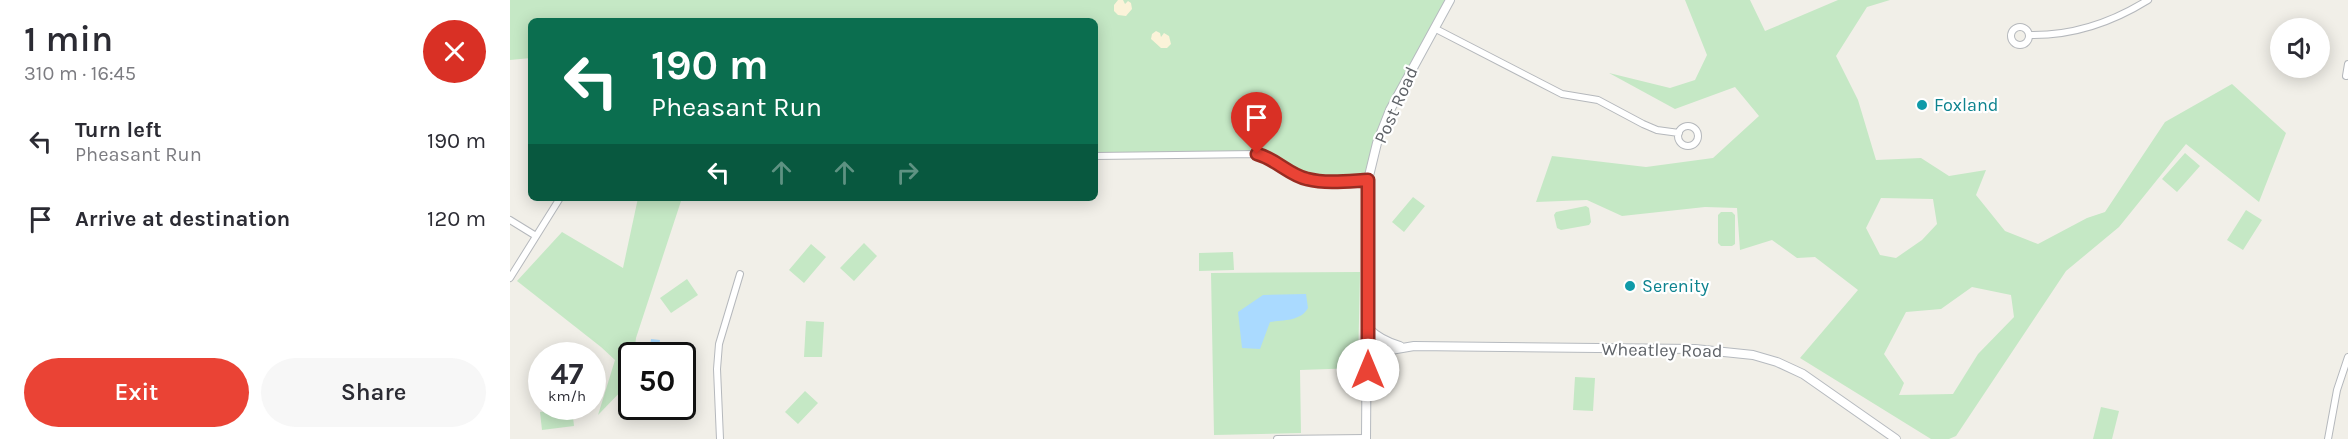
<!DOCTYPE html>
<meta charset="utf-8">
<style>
:root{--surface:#fff;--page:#f7f7f7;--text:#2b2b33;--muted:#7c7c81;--accent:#ea4335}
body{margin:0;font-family:Karla,sans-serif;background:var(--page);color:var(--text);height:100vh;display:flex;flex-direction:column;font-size:22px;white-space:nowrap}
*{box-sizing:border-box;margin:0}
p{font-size:20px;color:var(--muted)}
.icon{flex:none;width:33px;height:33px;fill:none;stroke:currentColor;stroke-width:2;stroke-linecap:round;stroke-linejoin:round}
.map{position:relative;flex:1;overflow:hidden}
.drawer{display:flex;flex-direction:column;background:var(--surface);width:510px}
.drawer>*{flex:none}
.guide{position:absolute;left:18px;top:18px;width:570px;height:183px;border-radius:9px;box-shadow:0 3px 15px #0003;background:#0b6e4f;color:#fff;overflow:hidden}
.tools{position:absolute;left:1760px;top:18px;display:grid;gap:12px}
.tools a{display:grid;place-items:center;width:60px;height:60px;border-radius:50%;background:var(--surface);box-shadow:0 3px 15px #0003;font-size:30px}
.speed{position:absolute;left:18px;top:342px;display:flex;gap:12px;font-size:30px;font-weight:700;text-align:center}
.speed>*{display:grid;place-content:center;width:78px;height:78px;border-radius:50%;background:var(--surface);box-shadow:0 3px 15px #0003;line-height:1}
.speed small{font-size:15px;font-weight:400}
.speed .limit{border:3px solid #111;border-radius:9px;background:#fff;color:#111}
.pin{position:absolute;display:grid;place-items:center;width:51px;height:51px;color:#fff;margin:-62px -26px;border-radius:50% 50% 50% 0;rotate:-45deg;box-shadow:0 0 6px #0007}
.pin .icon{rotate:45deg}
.me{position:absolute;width:66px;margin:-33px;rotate:0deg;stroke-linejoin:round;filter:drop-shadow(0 0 4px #0008)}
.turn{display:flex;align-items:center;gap:21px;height:126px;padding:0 24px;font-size:27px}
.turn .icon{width:78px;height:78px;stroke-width:2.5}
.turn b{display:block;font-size:42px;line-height:51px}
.lanes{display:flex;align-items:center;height:57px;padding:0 24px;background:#0003;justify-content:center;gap:30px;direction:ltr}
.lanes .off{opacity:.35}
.round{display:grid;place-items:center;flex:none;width:63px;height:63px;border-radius:32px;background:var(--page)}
.headline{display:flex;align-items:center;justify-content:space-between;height:102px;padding:0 24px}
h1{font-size:36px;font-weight:600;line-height:45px}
.button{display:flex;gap:12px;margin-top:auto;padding:12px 24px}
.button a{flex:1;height:69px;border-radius:36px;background:var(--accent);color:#fff;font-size:24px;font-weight:600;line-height:69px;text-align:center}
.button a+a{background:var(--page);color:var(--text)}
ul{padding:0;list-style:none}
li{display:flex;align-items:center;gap:18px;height:78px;padding:0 24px}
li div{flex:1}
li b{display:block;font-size:22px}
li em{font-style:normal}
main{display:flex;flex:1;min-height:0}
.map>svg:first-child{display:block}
</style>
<main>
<section class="drawer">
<div class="headline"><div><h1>1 min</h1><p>310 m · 16:45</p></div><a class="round" style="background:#d93025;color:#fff"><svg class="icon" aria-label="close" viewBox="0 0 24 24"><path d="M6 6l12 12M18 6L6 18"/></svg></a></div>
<ul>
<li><svg class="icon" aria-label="left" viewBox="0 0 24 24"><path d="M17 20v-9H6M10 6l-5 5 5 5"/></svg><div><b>Turn left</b><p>Pheasant Run</p></div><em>190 m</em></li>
<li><svg class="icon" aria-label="arrive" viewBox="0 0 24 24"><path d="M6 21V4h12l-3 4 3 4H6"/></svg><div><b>Arrive at destination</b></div><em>120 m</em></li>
</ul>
<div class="button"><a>Exit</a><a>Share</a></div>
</section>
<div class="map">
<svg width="1838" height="439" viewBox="0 0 1838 439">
<rect width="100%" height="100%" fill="#f1efe8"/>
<path fill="#c5e8c5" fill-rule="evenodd" d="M0,0h940l-60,110 -22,70 -61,-1 -39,-22 -173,-1v-135h-564v37l-21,2z
M1175,0h65l15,31 73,-31h52l-23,7 -31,49 22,44 18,60 45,-2 28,18 37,-6 -10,25 29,36 33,13 49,-26 18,-6 60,-90 67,-38 54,49 -27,69 -73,-58 -67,83 -53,44 -110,165 -7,3h-18l-131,-81 58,-68 -43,-33 -18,1 -25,-18 -32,10 -3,-42 -32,-1 -83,9 -35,-16 -51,2 16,-46 94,11 67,-9 46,-42 -24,-29 -60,22 -66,-36 61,15 25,-8 12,-25zM1371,198l52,1 4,25 -15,16 -26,18 -16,-3 -14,-27zM1462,287l39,8 3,22 -36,37 -25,40 -54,1 5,-12 -20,-29 22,-42 35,-3z
M1675,153l15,13 -23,26 -15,-13z
M903,197l12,9 -21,26 -12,-10z
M128,198h44l-46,140 -2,17 -2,1 -2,26 -32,33 17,-55 -14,-13 -84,-66 45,-49 61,36z
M1076,206l3,2 2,14 -2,3 -28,5 -4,-2 -3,-13 2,-3z
M1736,210l16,10 -19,30 -16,-10z
M1211,212h11l3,3v29l-3,2h-11l-3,-3v-28z
M354,243l13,13 -23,25 -14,-13z
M301,244l15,13 -22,26 -15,-13z
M723,252l1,18 -35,1v-18z
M850,272l-2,96 -58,2 1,63 -87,2 -3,-162z
M177,279l11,16 -27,18 -11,-15z
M296,321l18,1 -2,35h-18z
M1065,377l20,1 -2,33 -20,-1z
M295,391l13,12 -20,21 -13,-12z
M1591,407l18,4 -7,28h-19z
M62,408l2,18 -32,4 -2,-18z"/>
<path fill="#fbf3d9" d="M608,0h5l2,4 3,-3 3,2 1,6 -6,7 -8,-1 -4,-4v-6z
M646,31l4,2 1,4 3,-4 5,3 2,8 -4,4h-6l-10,-9 1,-5z"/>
<path fill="#aadaff" d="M796,294l2,14c-7,13 -24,12 -38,14l-10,27 -18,-1 -4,-36 25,-17z
M141,339l9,1 -3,15 -8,-1z"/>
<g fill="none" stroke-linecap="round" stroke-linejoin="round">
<defs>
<path id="street" d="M1501 36a9 9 0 1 1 18 0a9 9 0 1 1-18 0Z
M924,28l128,66 36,6 45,24 14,6 22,3
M1519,35c43,1 82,-12 119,-35
M1836,76l2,-12
M1168 136a10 10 0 1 1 20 0a10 10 0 1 1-20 0Z
M585,156l162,-2c19,5 32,20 50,25 19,5 42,2 61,1
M0,220l26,16
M0,278l50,-80
M210,439l-3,-70 2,-25 21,-70
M767,439l89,-1
M1818,439l9,-49 11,-33"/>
<path id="secondary" d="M858,328c9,9 18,14 32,18
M858,362l17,-11 29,-5 281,3 58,6 24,7 26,12 93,65
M856,439l2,-259 9,-37 13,-33 60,-110"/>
</defs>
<use href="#street" stroke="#b5b8bc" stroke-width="8"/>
<use href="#secondary" stroke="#b6babf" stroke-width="10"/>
<use href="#street" stroke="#fff" stroke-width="6"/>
<use href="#secondary" stroke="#fff" stroke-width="8"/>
</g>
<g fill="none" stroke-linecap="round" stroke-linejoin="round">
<defs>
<path id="route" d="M747,154c19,5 32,21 50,25 20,5 42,2 61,1v190"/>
</defs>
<use href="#route" stroke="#982c22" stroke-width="15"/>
<use href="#route" stroke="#ea4335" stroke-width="10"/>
</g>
<g fill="#0f9aa8" stroke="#fff" stroke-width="2">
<circle cx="1412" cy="105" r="6"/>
<circle cx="1120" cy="286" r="6"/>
</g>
<g text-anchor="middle" stroke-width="4.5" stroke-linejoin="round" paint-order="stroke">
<g font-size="18" fill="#5f6368" stroke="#fff">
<text transform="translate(886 105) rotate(-66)" y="6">Post Road</text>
<text transform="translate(1152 350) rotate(1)" y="6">Wheatley Road</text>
</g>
<g font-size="18" fill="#0d838f" stroke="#fff" text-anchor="start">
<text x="1424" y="111">Foxland</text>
<text x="1132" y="292">Serenity</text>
</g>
</g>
</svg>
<div class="tools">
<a><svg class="icon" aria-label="sound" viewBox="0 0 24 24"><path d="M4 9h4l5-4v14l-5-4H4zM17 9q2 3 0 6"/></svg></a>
</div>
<div class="speed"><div>47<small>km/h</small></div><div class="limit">50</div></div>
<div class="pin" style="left:747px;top:154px;background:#d93025"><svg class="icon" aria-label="arrive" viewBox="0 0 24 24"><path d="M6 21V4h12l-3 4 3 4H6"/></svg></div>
<svg class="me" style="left:858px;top:370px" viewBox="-20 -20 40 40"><circle r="19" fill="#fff"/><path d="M0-13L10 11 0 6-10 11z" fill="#ea4335"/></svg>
<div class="guide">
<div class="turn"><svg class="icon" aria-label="left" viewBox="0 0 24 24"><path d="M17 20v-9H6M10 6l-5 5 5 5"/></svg><div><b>190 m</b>Pheasant Run</div></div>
<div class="lanes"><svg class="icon" aria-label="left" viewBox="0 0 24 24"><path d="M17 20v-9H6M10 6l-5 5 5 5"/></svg><svg class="icon off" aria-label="ahead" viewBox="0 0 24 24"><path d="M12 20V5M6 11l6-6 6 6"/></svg><svg class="icon off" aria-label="ahead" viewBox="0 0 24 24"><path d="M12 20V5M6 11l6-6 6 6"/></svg><svg class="icon off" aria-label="right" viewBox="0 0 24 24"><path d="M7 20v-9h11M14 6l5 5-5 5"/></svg></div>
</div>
</div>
</main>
